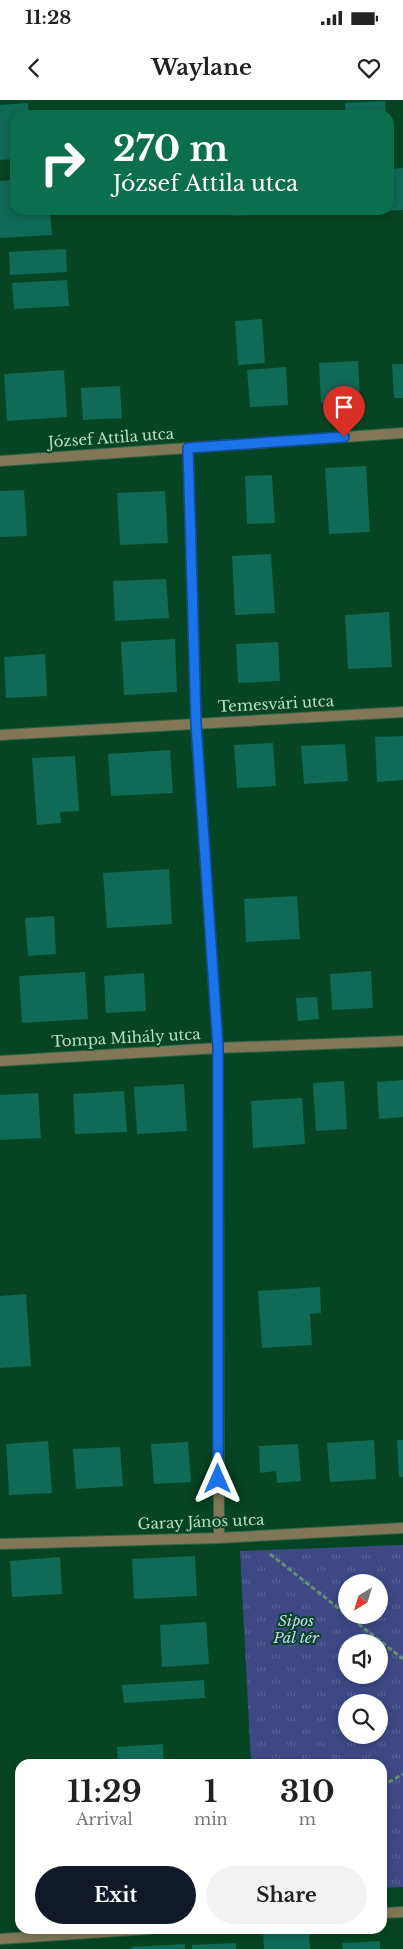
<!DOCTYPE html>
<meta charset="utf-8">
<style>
:root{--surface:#fff;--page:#f2f2f2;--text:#222;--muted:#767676;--accent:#111827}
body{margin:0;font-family:"Libre Baskerville",serif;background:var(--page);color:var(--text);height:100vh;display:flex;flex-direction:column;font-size:19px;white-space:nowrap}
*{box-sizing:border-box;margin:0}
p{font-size:16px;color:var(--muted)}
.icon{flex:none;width:28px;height:28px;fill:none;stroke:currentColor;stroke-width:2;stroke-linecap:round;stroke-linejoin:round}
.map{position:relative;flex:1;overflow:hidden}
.side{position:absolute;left:15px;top:1659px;width:372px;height:175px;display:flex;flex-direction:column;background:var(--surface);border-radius:15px;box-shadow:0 2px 8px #0003}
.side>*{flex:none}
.top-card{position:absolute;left:10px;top:10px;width:384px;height:105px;border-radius:15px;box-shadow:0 2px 8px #0003;background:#0b6e4f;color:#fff;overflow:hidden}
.needle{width:32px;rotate:218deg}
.fabs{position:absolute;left:338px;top:1474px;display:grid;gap:10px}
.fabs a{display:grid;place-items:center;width:50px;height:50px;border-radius:50%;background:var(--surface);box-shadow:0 2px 8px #0003;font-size:25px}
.pin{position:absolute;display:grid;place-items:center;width:42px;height:42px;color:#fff;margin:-51px -21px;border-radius:50% 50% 50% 0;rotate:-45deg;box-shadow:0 0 5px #0007}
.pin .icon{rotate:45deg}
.me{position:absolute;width:55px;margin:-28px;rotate:0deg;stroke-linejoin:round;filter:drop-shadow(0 0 4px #0008)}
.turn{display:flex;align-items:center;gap:18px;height:105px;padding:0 20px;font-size:22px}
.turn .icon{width:65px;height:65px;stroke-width:2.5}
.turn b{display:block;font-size:35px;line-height:42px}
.eta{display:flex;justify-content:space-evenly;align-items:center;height:85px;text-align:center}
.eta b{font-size:30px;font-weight:800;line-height:35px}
.primary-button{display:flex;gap:10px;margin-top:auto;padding:10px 20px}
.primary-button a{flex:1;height:58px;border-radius:30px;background:var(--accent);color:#fff;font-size:20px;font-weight:800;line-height:58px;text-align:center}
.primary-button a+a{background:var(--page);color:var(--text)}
.status{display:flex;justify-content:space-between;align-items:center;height:35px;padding:0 25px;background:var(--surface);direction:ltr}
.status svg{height:14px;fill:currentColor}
header{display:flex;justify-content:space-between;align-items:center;height:65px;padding:0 20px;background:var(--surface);font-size:22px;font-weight:800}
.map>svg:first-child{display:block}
</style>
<div class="status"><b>11:28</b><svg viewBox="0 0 49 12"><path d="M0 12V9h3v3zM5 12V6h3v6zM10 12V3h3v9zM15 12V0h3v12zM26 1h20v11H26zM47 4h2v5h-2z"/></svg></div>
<header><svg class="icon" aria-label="back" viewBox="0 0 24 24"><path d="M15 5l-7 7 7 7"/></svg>Waylane<svg class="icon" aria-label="heart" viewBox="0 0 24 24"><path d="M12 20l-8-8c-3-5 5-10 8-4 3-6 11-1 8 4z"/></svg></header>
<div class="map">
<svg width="403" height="1849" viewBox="0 0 403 1849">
<defs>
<pattern id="park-tufts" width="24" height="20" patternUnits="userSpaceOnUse" patternTransform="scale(1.25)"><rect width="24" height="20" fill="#3d4885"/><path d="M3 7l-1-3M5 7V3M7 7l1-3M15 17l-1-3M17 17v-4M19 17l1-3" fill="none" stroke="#576295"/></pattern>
</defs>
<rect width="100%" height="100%" fill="#054523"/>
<path fill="url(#park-tufts)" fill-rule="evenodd" d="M403,1445v342l-20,1 -1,-124h-131l-11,-213zM346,1482h33v33h-33zM346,1542h33v33h-33zM346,1602h33v33h-33z"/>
<path fill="#106a56" d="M385,1l1,14h-40l-1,-12z
M28,3l1,12h-14v44l-15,1v-55z
M403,68v42l-14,1v-42z
M15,80v30h35l2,25 -52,3v-57z
M233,110h52v3l-52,3z
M66,149l1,23 -57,3 -1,-23z
M67,180l2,26 -55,3 -2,-26z
M262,219l3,44 -27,2 -3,-44z
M358,261l2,39 -39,3 -2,-40z
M392,264h11v34h-9z
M286,267l2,38 -38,2 -3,-37z
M64,270l3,47 -60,4 -3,-47z
M120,286l2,32 -39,2 -2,-32z
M366,366l4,66 -41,2 -4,-66z
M272,375l3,48 -28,1 -2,-48z
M24,390l3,46 -27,1v-46z
M165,391l3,52 -48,2 -3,-52z
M271,454l4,59 -40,2 -3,-59z
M166,479l3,39 -54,3 -2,-40z
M389,512l3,55 -44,2 -3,-54z
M175,539l2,53 -53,3 -3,-53z
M278,542l2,39 -42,2 -2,-39z
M45,554l2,42 -41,2 -2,-41z
M403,636v44l-26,2 -2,-45z
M273,643l3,43 -39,2 -3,-43z
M345,644l3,37 -44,3 -3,-38z
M170,650l3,43 -62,3 -3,-42z
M75,656l4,55 -19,1 1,11 -24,2 -5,-67z
M169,769l3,55 -65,4 -4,-55z
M297,796l3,43 -54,3 -2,-43z
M54,816l2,38 -28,2 -3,-38z
M371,871l2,37 -41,2 -2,-36z
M85,872l3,47 -66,4 -3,-47z
M144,873l2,38 -40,2 -2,-37z
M317,897l2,22 -21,2 -2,-23z
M403,980v37l-24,2 -2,-37z
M344,981l3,48 -31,2 -3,-48z
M184,984l3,47 -50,3 -3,-47z
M124,991l3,41 -52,2 -2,-40z
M38,993l3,45 -41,2v-45z
M302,998l3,46 -52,4 -2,-47z
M320,1187l1,26 -11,1 2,31 -50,3 -4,-57z
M26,1194l5,72 -31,2v-72z
M374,1340l2,39 -46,3 -3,-39z
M397,1340h6v37h-4z
M48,1341l4,52 -43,2 -3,-51z
M188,1342l3,40 -37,2 -3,-40z
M298,1344l3,37 -24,2 -1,-12 -16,2 -1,-27z
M120,1347l3,39 -47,3 -3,-40z
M195,1456l2,40 -63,3 -2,-40z
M60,1457l2,37 -50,3 -2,-36z
M206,1522l3,42 -47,3 -2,-42z
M204,1580l1,18 -81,5 -2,-18z
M163,1644l1,20h-46l-1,-17z
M309,1831l1,18h-46l-1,-16z
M380,1841v8h-37l-1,-6z
M236,1843v6h-44v-4z
M185,1844v5h-53l-1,-2z"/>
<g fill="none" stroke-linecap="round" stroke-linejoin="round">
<defs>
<path id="street" d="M188,348l8,275 22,325 1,490
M0,361l403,-28
M0,635l403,-23
M0,961l218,-13 185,-7
M0,1444l219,-6 184,-10
M382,1813l21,-1
M0,1839l149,-10"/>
</defs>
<use href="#street" stroke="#296443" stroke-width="12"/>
<path stroke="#5f9173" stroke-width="3" stroke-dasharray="5 2.5" stroke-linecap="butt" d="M270,1454l133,105
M382,1686l21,-12"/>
<use href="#street" stroke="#817757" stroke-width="10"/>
</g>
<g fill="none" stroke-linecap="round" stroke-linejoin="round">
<defs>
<path id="route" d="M218,1379v-431l-22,-325 -8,-275 156,-11"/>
</defs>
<use href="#route" stroke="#114b97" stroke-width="12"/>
<use href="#route" stroke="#1a73e8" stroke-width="9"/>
</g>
<g text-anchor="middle" stroke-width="4" stroke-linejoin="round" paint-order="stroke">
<g font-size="15" fill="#bbdfc4" stroke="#054523">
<text transform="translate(111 338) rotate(-4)" y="5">József Attila utca</text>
<text transform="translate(276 604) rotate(-3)" y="5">Temesvári utca</text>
<text transform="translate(126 938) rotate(-3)" y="5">Tompa Mihály utca</text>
<text transform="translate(201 1422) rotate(-2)" y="5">Garay János utca</text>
</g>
<g font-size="15" font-style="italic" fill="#ccd7ff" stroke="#054523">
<text x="296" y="1526">Sipos<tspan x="296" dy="17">Pál tér</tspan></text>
</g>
</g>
</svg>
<div class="fabs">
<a><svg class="needle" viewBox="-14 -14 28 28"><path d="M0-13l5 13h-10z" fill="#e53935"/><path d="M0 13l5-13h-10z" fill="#767676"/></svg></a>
<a><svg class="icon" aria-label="sound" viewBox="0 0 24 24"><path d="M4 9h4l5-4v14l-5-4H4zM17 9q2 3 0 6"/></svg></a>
<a><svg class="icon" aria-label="search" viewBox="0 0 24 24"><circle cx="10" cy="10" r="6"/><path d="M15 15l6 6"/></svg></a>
</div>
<div class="pin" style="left:344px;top:337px;background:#d93025"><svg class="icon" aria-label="arrive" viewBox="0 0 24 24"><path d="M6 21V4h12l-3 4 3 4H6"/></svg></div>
<svg class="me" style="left:218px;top:1379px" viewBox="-20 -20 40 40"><path d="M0-17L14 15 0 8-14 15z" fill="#1a73e8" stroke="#fff" stroke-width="4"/></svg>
<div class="top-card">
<div class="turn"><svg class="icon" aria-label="right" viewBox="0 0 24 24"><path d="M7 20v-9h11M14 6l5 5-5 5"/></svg><div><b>270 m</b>József Attila utca</div></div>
</div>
<section class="side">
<div class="eta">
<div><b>11:29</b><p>Arrival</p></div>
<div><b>1</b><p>min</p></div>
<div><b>310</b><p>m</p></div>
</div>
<div class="primary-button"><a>Exit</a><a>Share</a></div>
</section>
</div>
